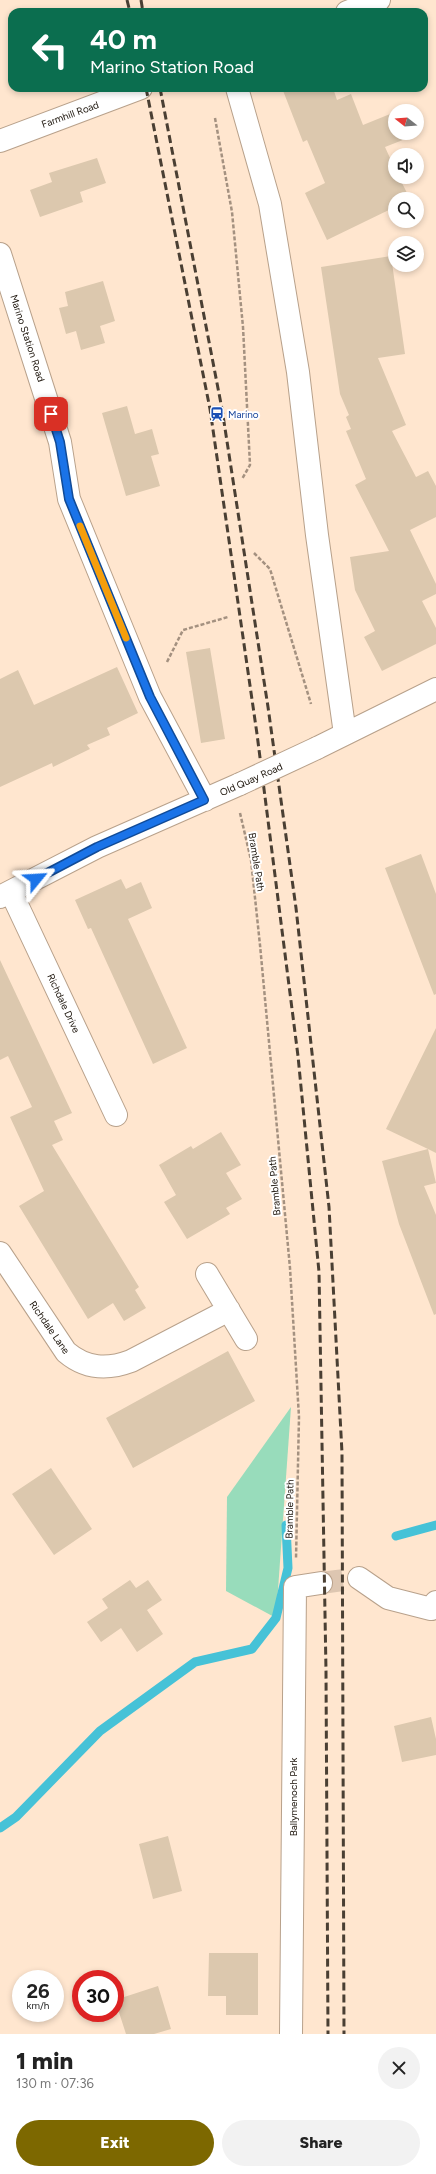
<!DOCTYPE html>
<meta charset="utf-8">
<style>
:root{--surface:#fff;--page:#f2f2f2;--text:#222;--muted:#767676;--accent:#7d6800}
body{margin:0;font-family:Figtree,sans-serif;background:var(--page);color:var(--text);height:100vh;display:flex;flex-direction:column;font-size:15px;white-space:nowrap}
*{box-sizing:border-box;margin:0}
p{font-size:13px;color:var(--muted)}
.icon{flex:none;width:22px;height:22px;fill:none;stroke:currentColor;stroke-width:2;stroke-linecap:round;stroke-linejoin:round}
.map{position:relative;height:2034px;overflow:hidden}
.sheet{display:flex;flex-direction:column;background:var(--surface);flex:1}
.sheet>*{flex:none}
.top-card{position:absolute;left:8px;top:8px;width:420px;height:84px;border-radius:12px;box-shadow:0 2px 6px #0003;background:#0b6e4f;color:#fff;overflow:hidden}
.needle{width:26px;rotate:287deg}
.tools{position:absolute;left:388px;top:104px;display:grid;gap:8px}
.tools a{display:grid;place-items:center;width:36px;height:36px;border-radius:50%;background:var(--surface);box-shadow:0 2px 6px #0003;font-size:20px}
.speed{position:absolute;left:12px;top:1970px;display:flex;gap:8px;font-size:20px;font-weight:700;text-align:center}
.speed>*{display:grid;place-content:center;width:52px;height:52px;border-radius:50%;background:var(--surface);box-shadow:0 2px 6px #0003;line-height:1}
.speed small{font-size:10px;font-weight:400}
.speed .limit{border:6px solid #d22;background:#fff;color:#111}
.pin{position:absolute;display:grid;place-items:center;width:34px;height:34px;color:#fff;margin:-17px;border-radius:8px;box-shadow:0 2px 6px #0006}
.me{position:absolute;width:44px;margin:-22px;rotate:63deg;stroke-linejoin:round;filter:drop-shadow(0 0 3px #0008)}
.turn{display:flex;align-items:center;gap:14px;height:84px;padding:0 16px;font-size:18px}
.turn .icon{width:52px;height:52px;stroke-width:2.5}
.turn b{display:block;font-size:28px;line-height:34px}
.round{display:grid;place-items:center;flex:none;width:42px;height:42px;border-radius:21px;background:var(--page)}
.headline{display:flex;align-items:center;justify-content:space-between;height:68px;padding:0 16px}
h1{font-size:24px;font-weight:800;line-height:30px}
.action{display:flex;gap:8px;margin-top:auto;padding:8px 16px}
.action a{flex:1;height:46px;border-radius:24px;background:var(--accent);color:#fff;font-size:16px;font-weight:800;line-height:46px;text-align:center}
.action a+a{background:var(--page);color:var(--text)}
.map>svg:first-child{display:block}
</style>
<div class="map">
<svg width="436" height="2034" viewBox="0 0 436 2034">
<rect width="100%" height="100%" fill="#ffe6cf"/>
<path fill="#98dcbb" d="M291,1407l-15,211 -50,-27 1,-94z"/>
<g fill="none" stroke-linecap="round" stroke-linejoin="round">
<path stroke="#46c2d7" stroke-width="9" d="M396,1536l40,-11
M0,1828l16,-11 84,-86 95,-69 57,-13 24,-31 12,-50 -2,-43"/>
</g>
<path fill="#dcc8ae" d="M282,88h51l4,12 14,-6 12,31 32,-13v21l22,-1 1,2 -33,13 10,22v8h4l11,22h-15v8l-68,33 -22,-47 20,-10 -18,-43 -4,2z
M97,158l9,25 -26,9 3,10 -43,15 -10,-27 22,-8 -3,-9z
M391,256l14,98 -27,4 28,67 -14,6 24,46 12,-6 8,15v31l-26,13 26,54v10l-14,7 14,27v16l-54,27 -18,-34 11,-6 -20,-41 -5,-33 39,-6 -34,-66 11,-6 -20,-48 5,-2 -5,-12 3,-2 -9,-21 -19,-127z
M103,281l12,40 -15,5 5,17 -24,7 -5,-19 -10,3 -7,-26 9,-2 -3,-14z
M127,406l8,28 17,-5 7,25 -8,2 9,30 -34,10 -24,-83z
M210,648l15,91 -24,4 -15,-91z
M117,667l21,46 -31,15 3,7 -23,10 3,4 -37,18 -1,-4 -52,24v-108l18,-9 16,35z
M421,854l15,40v100l-2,1 -49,-127z
M121,879l5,10 15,-7 11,26 -24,11 59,129 -34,16 -62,-136 -3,1 -13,-29z
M0,960l72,153 -18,8 9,19 -11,5 87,142 -4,3 11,18 -22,13 -11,-18 -25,16 -69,-113 25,-15 -34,-74 22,-10 -24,-51 -8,4z
M436,1028v125l-8,-4 8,34 -12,3 12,29v99l-2,1 -35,-91 -17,-63 46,-12 -42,-20z
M221,1132l20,33 -15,8 16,26 -16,9 4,6 -43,25 -23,-37 12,-7 -17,-30 32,-19 2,3z
M228,1351l27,50 -122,67 -27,-50z
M51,1468l41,61 -38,26 -42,-61z
M130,1580l6,8 12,-8 14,20 -15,10 16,24 -26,18 -16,-24 -20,14 -14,-20 21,-14 -6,-9z
M431,1717l5,22v16l-34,7 -8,-36z
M168,1836l14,55 -29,8 -14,-55z
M209,1953h49v62h-32v-19h-18z
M158,1986l13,43 -17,5h-28l-11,-34z"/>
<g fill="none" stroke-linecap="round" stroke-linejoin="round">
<path stroke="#ddc6b1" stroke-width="22" stroke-dasharray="22 11" stroke-linecap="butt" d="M321,1583l38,-5"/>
<defs>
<path id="minor" d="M347,12l32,-12
M237,88l33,116 28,168 19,163 28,199
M0,141l141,-53
M0,254l60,188 9,57 81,198 55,103
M317,748l119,-59
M11,892l105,223
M0,897l97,-50 143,-63
M0,1253l66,99c20,17 41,18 65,9l98,-51
M207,1274l39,65
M359,1578l29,20 43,11 5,-7
M291,2034l4,-447 26,-4"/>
</defs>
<use href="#minor" stroke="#b8a18b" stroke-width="24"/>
<path stroke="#a49180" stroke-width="2.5" stroke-dasharray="4 2" stroke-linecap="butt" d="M215,118l17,94 11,115 7,138 -8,14
M254,553l16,16 41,135
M167,662l16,-32 45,-13
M240,813l11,47 9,85 30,323 9,149 -3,142"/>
<use href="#minor" stroke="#fff" stroke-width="22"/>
<path stroke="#4a3f33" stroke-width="3" stroke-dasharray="8 4" stroke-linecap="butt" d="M127,0l3,12
M141,0l2,12
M146,88l64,321 47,325 41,322 21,216 7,399 2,363
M160,88l62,321 46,298 28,201 33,299 13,246 2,581"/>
<defs>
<path id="minor-bridge" d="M240,784l77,-36"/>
</defs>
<use href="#minor-bridge" stroke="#b8a18b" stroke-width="24" stroke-linecap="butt"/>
<use href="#minor-bridge" stroke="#fff" stroke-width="22"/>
</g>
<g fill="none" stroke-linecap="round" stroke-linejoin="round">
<defs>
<path id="route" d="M36,879l61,-32 107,-47 -54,-103 -81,-198 -9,-57 -9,-28"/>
</defs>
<use href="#route" stroke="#114b97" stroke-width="10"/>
<use href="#route" stroke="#1a73e8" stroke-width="7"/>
<path stroke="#f59e0b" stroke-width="7" d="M80,526l46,112"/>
</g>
<defs>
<symbol id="station-bare" viewBox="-9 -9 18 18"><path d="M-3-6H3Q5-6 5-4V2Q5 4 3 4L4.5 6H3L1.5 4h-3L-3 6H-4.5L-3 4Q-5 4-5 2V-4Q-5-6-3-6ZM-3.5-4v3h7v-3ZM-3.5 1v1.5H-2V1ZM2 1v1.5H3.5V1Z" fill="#1a4fb4" stroke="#fff" stroke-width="2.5" paint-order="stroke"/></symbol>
</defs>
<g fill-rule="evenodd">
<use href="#station-bare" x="207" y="404" width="20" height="20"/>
</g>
<g text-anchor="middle" stroke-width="4" stroke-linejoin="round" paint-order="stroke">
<g font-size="10" fill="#1b130a" stroke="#fff">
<text transform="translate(70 114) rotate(-20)" y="4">Farmhill Road</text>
<text transform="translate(28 338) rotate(72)" y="4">Marino Station Road</text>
<text transform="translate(251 779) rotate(-24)" y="4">Old Quay Road</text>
<text transform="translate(257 862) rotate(81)" y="4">Bramble Path</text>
<text transform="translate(64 1003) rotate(65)" y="4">Richdale Drive</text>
<text transform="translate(274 1186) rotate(-95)" y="4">Bramble Path</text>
<text transform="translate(50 1327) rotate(55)" y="4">Richdale Lane</text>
<text transform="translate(289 1509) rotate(-89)" y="4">Bramble Path</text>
<text transform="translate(293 1797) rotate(-90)" y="4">Ballymenoch Park</text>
</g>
<g font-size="10" fill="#164399" stroke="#fff" text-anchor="start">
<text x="228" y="418">Marino</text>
</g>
</g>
</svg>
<div class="tools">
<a><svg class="needle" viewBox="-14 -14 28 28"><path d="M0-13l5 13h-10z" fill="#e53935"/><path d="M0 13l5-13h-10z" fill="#767676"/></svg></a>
<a><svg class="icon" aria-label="sound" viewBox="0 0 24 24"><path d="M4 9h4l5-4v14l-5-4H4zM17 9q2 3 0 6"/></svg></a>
<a><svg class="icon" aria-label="search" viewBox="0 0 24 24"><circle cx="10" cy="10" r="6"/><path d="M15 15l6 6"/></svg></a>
<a><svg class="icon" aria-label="layers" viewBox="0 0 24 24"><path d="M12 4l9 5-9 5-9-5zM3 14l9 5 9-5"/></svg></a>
</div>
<div class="speed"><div>26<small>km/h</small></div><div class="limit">30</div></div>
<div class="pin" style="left:51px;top:414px;background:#d93025"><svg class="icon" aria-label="arrive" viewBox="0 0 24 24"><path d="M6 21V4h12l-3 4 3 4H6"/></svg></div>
<svg class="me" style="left:36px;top:879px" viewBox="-20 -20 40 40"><path d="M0-17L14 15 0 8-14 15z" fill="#1a73e8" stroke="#fff" stroke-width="4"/></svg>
<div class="top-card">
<div class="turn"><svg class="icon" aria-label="left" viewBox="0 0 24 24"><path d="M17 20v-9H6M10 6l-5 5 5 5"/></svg><div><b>40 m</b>Marino Station Road</div></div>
</div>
</div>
<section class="sheet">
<div class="headline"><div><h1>1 min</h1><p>130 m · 07:36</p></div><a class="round"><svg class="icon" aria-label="close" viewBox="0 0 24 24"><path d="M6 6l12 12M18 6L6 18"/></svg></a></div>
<div class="action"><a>Exit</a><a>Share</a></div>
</section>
